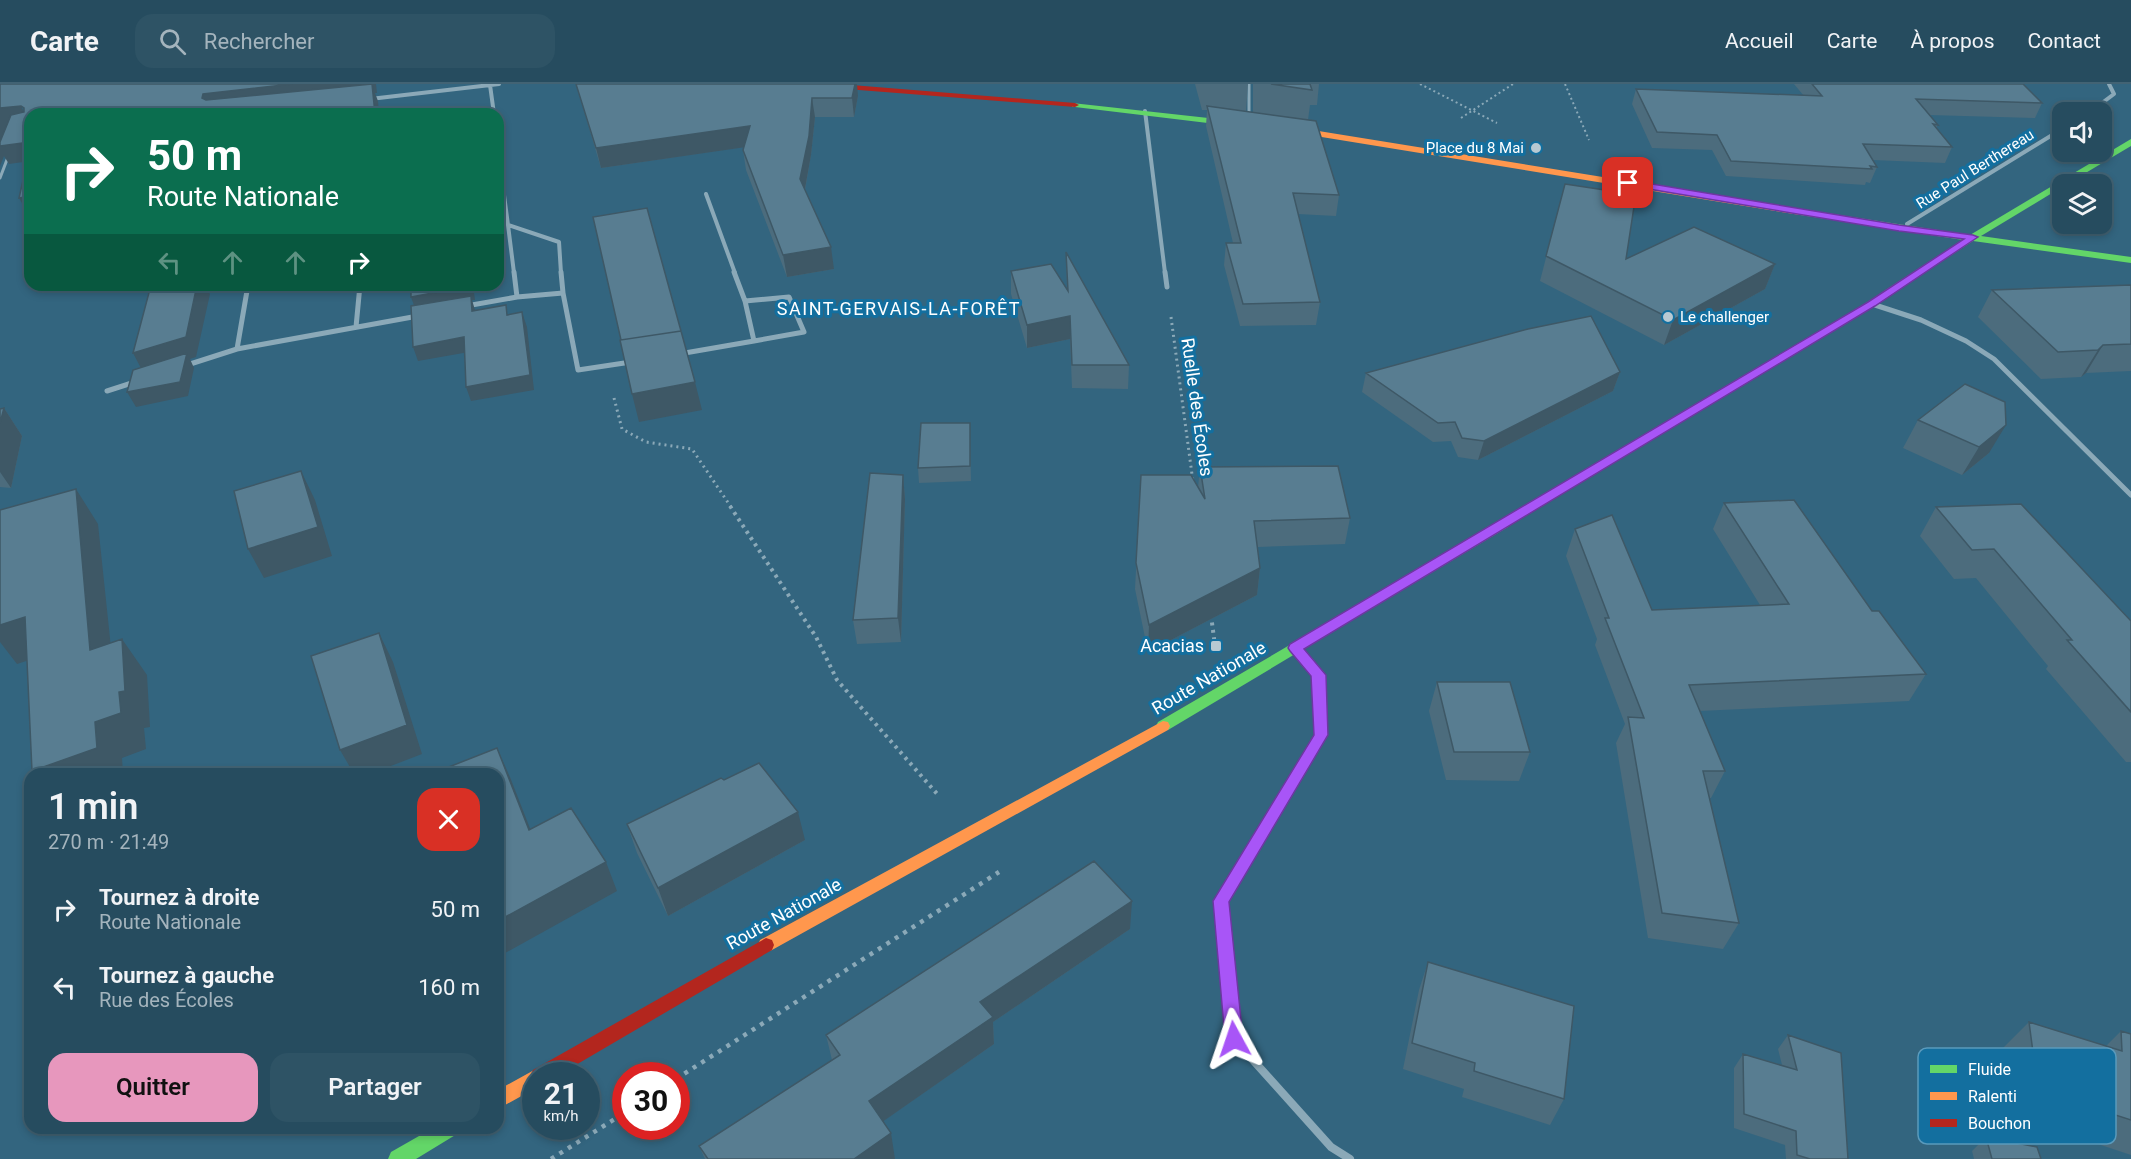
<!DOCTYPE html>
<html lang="fr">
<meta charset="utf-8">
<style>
:root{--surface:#264c5f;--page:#2e5365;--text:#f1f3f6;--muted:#a4b4bd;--line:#426374;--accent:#e797bd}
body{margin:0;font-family:Roboto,sans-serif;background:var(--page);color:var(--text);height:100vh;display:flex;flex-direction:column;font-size:22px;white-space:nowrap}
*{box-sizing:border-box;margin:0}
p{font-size:20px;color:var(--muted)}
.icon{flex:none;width:33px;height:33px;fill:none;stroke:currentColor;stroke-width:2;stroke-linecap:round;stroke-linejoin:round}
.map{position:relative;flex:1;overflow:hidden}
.side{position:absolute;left:24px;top:684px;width:480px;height:366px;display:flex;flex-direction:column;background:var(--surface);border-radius:18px;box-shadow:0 3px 9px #0003,0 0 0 2px var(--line)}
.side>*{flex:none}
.banner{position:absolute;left:24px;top:24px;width:480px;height:183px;border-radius:18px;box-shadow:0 3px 9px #0003,0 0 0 2px var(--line);background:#0b6e4f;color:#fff;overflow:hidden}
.buttons{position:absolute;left:2052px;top:18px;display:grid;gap:12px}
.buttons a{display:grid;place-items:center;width:60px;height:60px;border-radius:12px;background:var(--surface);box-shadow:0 3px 9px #0003,0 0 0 2px var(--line);font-size:30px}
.speed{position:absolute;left:522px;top:978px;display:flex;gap:12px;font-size:30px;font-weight:700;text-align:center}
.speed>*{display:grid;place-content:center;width:78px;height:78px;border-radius:50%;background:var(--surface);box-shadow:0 3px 9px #0003,0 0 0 2px var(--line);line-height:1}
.speed small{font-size:15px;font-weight:400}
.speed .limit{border:9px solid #d22;background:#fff;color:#111}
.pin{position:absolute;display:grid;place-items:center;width:51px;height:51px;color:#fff;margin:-26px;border-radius:12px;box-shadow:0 3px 9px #0006}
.me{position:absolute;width:66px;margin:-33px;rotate:355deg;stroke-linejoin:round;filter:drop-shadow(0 0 4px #0008)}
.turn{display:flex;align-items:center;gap:21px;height:126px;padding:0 24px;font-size:27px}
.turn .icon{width:78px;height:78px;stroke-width:2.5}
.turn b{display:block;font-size:42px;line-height:51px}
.lanes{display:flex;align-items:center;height:57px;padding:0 24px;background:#0003;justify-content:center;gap:30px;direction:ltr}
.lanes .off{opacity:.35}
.round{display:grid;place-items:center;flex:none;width:63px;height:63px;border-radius:18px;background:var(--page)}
.overview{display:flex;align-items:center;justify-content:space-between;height:102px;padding:0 24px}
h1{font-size:36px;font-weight:600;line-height:45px}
.primary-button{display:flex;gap:12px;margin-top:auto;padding:12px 24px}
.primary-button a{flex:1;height:69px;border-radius:18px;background:var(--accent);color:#111;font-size:24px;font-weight:600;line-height:69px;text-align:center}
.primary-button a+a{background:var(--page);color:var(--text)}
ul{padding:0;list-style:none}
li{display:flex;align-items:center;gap:18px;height:78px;padding:0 24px}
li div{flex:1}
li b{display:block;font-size:22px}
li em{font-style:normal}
header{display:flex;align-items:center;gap:36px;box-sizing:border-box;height:84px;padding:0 30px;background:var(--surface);border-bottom:2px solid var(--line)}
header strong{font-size:28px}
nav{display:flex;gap:33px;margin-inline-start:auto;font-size:21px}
.search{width:420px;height:54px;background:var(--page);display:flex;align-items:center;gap:15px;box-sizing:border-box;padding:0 21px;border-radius:18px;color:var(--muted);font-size:22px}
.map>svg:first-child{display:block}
</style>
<header>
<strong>Carte</strong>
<div class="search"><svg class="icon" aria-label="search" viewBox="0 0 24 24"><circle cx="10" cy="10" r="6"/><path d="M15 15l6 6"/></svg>Rechercher</div>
<nav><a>Accueil</a><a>Carte</a><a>À propos</a><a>Contact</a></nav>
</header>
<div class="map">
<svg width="2131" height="1075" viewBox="0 0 2131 1075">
<rect width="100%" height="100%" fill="#33657f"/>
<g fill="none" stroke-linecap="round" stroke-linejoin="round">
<path stroke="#8ba9b8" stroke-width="2" stroke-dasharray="2 3" stroke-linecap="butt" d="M1420,0l77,39
M1565,0l24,56
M1461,34l52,-34"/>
<path stroke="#8ba9b8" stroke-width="3" stroke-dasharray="2 4" stroke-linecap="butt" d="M1171,233l22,165
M614,314l8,31 24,13 46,7 39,58"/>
<path stroke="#8ba9b8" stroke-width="4" stroke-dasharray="3 4.5" stroke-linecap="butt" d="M730,422l86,131 21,43 102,116
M1211,531l4,31"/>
<path stroke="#8ba9b8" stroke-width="4.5" stroke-dasharray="4 6" stroke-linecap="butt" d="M676,995l323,-207
M551,1075l75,-47"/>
<path stroke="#8ba9b8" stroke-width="3" d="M1249,0v33
M0,94l8,-21"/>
<path stroke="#8ba9b8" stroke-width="4" d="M490,1l4,29
M370,15l129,-15
M1145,27l20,162
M2090,28l24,-18 -5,-10
M498,66l10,75
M706,110l29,79
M1907,140l155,-95
M508,141l51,17 2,31
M508,141l6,48"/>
<path stroke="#8ba9b8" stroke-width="5" d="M514,188l3,25 46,-4 -2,-21
M734,188l11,29
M1165,188l2,15
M213,201l-1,5 33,-5
M563,209l15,77 53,-8
M789,213l15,35 -50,9 -9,-40z
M1875,221l46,15 45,21 28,18 137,136
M466,222l51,-9
M356,243l4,-42
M237,265l11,-64
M679,270l75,-13
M184,282l53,-17 181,-33
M107,307l31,-10"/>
<path stroke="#8ba9b8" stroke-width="6" d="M1283,714l38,-63 -2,-60 -20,-22"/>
<path stroke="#8ba9b8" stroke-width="8" d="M1284,713l-63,104 13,138 97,108 19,12"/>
<path fill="#63d668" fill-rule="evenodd" d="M1072,19l228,25 4,3 -4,3 -225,-27h-3z
M2131,55v7l-64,38h-5v3l-81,49 150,21v6l-158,-22 -85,55 -4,-1v-4l79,-51 -163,-25 -5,-3 5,-3 170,26z
M1504,436l6,4 -2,3 -340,203h-10l-2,-4 2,-4z
M433,1044h26l-2,6 -41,25h-28l3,-7z"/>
<path fill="#ff974d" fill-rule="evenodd" d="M1300,44l500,81 5,3 -5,3 -503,-82 -1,-2z
M1163,637l5,1 2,4 -2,4 -396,220 -6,2 -6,-2 -2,-5 2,-5z
M536,985l6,3 2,4h-8v12l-38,21v-19z"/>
<path fill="#b3261e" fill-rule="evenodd" d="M804,0h35l236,19 4,2 -4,2 -267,-21z
M1888,206l4,1v4l-384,232 -4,1 -6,-4z
M766,854l6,2 2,5 -2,5 -215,126h-21v7l-3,-1 -3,-6 3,-6z"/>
</g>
<path fill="#4c6c7d" d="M576,0l282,12 -4,21h-39l-4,38 -6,35 29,79 -47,8 -41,-107 -3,-20v-3l-142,21z
M1195,0h53l-2,28 7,1v-29h66l-2,21h-7l-2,15 31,75 -3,21 -38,-2 22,88 -4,23 -76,1 -16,-61 2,-22h7l-27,-117 1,-16h-5z
M1794,0h229l19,19 -7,15 -106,-3 9,10 -2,3 16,19 -7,16 -72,-3 4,7 -7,16 -4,-1 -1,3 -139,-9 -14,-26 -60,-2 -20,-44 4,-15 168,7z
M1565,100l61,75 149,5 -10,25 -101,56 -124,-64z
M1066,168l63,113 -1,24 -56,-1 -2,-49 -43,9 -16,-54v-23l56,17z
M2131,201v86l-45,2 -5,4 -40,2 -63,-62 14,-27z
M1620,288l-7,19 -135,69 -20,-3 -7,-16 -18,1 -71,-50 4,-19z
M1965,300l24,69 -27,22 -59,-27 15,-28z
M4,324l18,28 -11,52 -11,-1v-78z
M970,353l1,44 -52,2 -1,-15z
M1200,383l150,51 -5,26 -87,3 2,21 -3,27 -109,57 -13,-63 6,-114 57,13z
M903,391l2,24 -4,143 -44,2 -4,-24z
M1724,419l148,108 54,63 -17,27 -210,10 26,60 -14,27h-2l30,125 -16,26 -75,-11 -32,-195 9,-19 -30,-79 2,-6 -31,-83 9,-27 77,81 108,-5 -47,-76z
M1936,423l195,114v141h-5l-80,-93 2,-3 -72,-88 -22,1 -34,-43z
M1437,598l93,70 -11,29 -73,-1 -17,-69z
M627,740l178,16 -137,76 -31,-63z
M1130,845l-137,93 1,22 -111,77 12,38h-190l-6,-13 133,-86 -6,-25z
M1428,878l136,137 -14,26 -88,-28 2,-8 -61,-20 16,-79z
M2029,938l77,24 15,-15 10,3v121l-120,-40 -8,-67z
M1788,951l60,124h-62l-1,-14 -51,-17v-60l9,-14 39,11 -4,-16z
M1986,1053l55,22h-67l-2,-8z"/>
<path fill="#3e5866" d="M292,0h84l1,9h-2l3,8 1,13 -168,-2 -9,-14 1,-4z
M855,0h2l1,12 -4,21 -2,-19z
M812,14l3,19 -4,38 -8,45 -3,-21z
M21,22l9,18v37l-21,3 -5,-8 -4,10v-58z
M750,42l3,20 -152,22 -5,-20z
M30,112v21l-11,-19z
M831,163l3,22 -47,8 -4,-22z
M1775,180l-10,25 -101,56 9,-25z
M60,201h56l-51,8z
M197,201h11l-1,5 3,4 -14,63 -6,2 4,9 -6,28 -52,11 -9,-15 17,-18 -11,-21z
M470,201h3l2,15h-3l3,10 2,15 -61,-14 -5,-14z
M522,228l5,15 7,63 -63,11 -5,-14z
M1070,232v23l-43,9v-23z
M464,253l5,15 -51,9 -5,-14z
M2103,261l-17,28 -5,4 17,-27z
M1620,288l-7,19 -135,69 6,-19z
M695,298l7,28 -63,12 -7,-28z
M4,324l18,28 -11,52 -11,-16v-49z
M2006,341l-17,28 -27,22 17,-28z
M301,387l14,29 17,56 -68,22 -16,-29z
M903,391l2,24 -4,143 -3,-24z
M76,405l22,35 17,162 -25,-36z
M1260,484l-3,27 -109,57 1,-27z
M25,533l26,36 -34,11 -17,-22v-17z
M379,549l14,29 29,92 -52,20h-16l-14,-24z
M122,555l25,36 3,52 -6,1 2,21 -24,9 1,16h-89l-2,-3 63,-49 24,-30z
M497,664l13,29 32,82 -13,-29z
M798,728l7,28 -137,76 -10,-28z
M606,778l11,29 -119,66v-36z
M1132,817l-2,28 -137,93 1,22 -119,83 -6,-26 111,-99z
M891,1049l4,26h-41z"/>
<path fill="#587d91" stroke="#3e5866" stroke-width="1.5" d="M0,0h292l-89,10 -1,4 4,2 166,-16 3,30h-345v28l-30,4v-4l11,-27 13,-3v-4l-3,-2 -21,2z
M576,0h279l-3,14h-40l-3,38 -9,43 31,68 -48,8 -40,-105 7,-24 -154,22z
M1271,0h39l2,6z
M1812,0h211l19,19 -126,-4 22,26 -5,-1 19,23 -89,-3 14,23 -7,-1 2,3 -141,-8 -14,-26 -60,-3 -21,-43 186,7z
M1207,22l109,15 23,74 -46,-2 27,109 -77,2 -17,-61h15z
M30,66v46l-11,2z
M1565,100l53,8 17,8 -9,59 68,-32 81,37 -102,56 -127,-64z
M647,124l34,123 -60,9 -28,-123z
M1066,168l63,113h-57l-2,-49 -43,9 -16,-54 40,-7 17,27z
M151,201h46l-11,52 -53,16z
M411,201h59v1l-59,11z
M2131,201v59l-28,1 -5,5 -40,2 -66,-62z
M471,212l1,15 34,-6 1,10 15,-3 8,63 -64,12 -2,-50 -51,10 -2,-41z
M1591,232l29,56 -136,69 -22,-3 -7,-16 -17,1 -72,-50 162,-44z
M681,247l14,51 -63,12 -12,-54z
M187,269l-7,29 -53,10 6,-22z
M1965,300l40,18 1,23 -27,22 -61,-27z
M4,324l-4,15v-14z
M921,339h49v43l-52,2z
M1338,382l12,52 -96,3 6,47 -111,57 -13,-62 5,-88h50l14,24 -5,-32z
M301,387l17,56 -70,22 -14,-58z
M870,389l33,2 -5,143 -45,2z
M76,405l14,161 32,-11 3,52 -6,1 2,21 -26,9 2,26 -65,23 -7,-154 -25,8v-115z
M1794,416l78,111h7l47,63 -237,11 36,86h-22l36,152 -77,-10 -34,-196 16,1 -39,-100h4l-34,-89 37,-14 40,95 137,-6 -65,-101z
M2021,420l110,117v91l-64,-72h5l-78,-91 -22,1 -36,-43z
M379,549l28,92 -67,25 -29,-94z
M1437,598h73l20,70h-76z
M497,664l32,82 42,-22 35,54 -108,59v-147h-67z
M759,679l39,49 -140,76 -31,-64 94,-46 3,2z
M1094,777l38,40 -152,101 13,15 -124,84 22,32 -37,26h-146l-9,-13 141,-91 -14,-20z
M1428,878l146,44 -10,93 -90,-28 1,-8 -63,-20z
M2029,938l93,29 -1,-20 10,3v86l-93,-30z
M1788,951l53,18 7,106h-38l-13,-4 -1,-24 -52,-17 -1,-60 54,16z
M1986,1053l51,10 4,12h-49z"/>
<path fill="#a855f7" stroke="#6d37a1" stroke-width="1.5" d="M1628,96l271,45 74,10 5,2 -103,69 -571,343 22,26 2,60 -99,167 14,137 -3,6 -6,3 -7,-3 -2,-6 -12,-138 101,-166 -3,-59 -21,-25 -2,-3 2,-4 578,-342 96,-63 -65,-8 -274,-46v-4z"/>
<g fill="#b8c9d2" stroke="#136f9f" stroke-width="2">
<circle cx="1536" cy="64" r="6"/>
<circle cx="1668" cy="233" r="6"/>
<rect x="1210" y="556" width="12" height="12" rx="3"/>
</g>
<g text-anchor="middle" stroke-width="6" stroke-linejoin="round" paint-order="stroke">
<g font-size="15" fill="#fff" stroke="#136f9f" text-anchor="end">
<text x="1524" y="69">Place du 8 Mai</text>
<text x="1680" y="238" text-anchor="start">Le challenger</text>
</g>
<g font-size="15" fill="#fff" stroke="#136f9f">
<text transform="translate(1975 85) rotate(-32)" y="5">Rue Paul Berthereau</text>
</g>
<g font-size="18" letter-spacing="1.5" fill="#fff" stroke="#136f9f">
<text x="899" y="231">SAINT-GERVAIS-LA-FORÊT</text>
</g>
<g font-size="18" fill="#fff" stroke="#136f9f">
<text transform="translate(1197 323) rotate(82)" y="6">Ruelle des Écoles</text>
<text transform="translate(1209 594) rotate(-30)" y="6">Route Nationale</text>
<text transform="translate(784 830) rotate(-29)" y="6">Route Nationale</text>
</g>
<g font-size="18" fill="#fff" stroke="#136f9f" text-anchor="end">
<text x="1204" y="568">Acacias</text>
</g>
</g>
<rect x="1918" y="964" width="198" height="96" rx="9" fill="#136f9f" stroke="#5a9abc" stroke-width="1.5"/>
<rect x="1930" y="981" width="27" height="8" fill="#63d668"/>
<rect x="1930" y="1008" width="27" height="8" fill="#ff974d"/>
<rect x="1930" y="1035" width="27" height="8" fill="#b3261e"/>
<g font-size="16" fill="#fff">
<text x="1968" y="991">Fluide</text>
<text x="1968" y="1018">Ralenti</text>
<text x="1968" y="1045">Bouchon</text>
</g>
</svg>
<div class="buttons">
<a><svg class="icon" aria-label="sound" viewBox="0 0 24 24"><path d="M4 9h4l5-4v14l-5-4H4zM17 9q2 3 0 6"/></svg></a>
<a><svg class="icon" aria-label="layers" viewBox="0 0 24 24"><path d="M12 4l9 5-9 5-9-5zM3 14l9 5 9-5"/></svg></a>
</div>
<div class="speed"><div>21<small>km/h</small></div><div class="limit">30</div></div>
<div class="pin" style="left:1628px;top:99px;background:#d93025"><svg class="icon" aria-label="arrive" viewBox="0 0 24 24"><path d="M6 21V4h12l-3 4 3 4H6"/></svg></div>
<svg class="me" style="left:1234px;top:955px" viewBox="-20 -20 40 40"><path d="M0-17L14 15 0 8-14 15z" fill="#a855f7" stroke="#fff" stroke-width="4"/></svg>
<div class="banner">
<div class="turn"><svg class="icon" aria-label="right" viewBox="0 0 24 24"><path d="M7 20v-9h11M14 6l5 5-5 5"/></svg><div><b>50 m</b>Route Nationale</div></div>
<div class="lanes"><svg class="icon off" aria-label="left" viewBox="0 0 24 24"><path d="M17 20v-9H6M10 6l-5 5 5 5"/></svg><svg class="icon off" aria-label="ahead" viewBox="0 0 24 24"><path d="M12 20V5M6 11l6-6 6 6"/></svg><svg class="icon off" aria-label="ahead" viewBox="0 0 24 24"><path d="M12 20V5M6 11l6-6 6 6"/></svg><svg class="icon" aria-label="right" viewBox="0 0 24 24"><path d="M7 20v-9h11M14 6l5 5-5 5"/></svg></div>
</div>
<section class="side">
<div class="overview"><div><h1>1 min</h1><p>270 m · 21:49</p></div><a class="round" style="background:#d93025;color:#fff"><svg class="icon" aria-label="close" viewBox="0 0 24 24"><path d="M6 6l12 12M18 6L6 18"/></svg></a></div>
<ul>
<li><svg class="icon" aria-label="right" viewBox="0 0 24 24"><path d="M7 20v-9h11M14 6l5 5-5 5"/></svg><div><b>Tournez à droite</b><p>Route Nationale</p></div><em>50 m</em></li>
<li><svg class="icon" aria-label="left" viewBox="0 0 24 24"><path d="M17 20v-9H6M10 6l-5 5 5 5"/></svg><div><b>Tournez à gauche</b><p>Rue des Écoles</p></div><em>160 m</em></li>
</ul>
<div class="primary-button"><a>Quitter</a><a>Partager</a></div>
</section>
</div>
